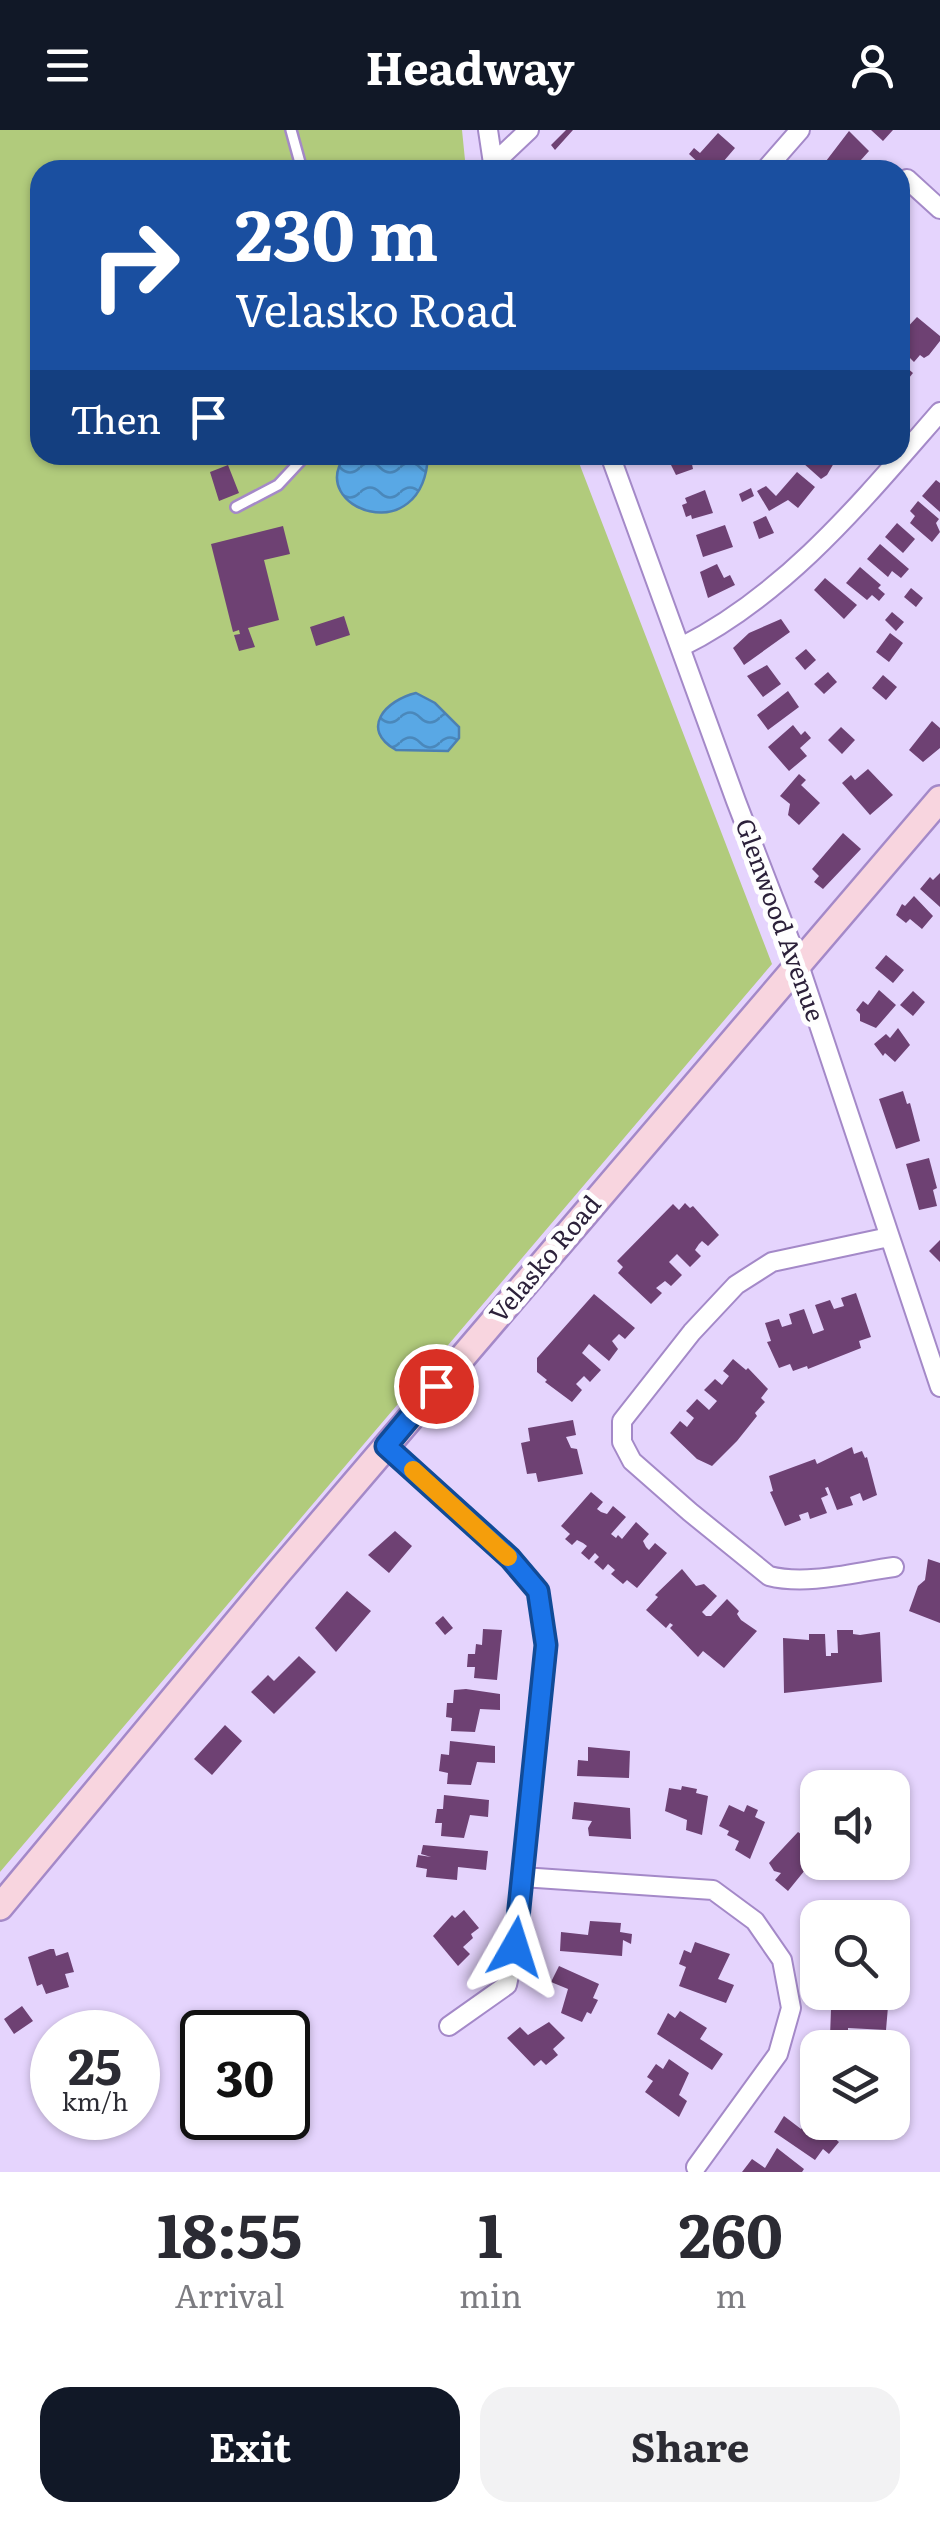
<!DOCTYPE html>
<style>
:root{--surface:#fff;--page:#f2f2f3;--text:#2b2b33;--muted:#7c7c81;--accent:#111827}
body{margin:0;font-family:Literata,serif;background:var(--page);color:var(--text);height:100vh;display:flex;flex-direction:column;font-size:38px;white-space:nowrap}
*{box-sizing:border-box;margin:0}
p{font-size:32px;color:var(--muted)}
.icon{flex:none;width:55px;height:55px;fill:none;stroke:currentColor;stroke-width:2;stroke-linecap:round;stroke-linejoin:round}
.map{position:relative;height:2042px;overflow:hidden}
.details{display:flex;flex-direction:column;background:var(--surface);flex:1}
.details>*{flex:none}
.guide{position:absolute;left:30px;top:30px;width:880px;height:305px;border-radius:30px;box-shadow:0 2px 8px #0004;background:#1a4fa0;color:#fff;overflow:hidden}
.buttons{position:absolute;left:800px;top:1640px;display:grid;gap:20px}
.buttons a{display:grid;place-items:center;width:110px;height:110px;border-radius:20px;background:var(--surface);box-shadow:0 2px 8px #0004;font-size:50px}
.speed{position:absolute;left:30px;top:1880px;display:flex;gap:20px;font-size:50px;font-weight:700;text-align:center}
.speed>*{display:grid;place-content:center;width:130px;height:130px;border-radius:50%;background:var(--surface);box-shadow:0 2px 8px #0004;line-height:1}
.speed small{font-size:25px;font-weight:400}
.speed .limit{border:5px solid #111;border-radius:15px;background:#fff;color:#111}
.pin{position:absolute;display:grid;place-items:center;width:85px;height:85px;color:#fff;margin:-42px;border:5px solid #fff;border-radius:50%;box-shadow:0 2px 10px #0007}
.me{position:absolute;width:110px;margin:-55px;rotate:6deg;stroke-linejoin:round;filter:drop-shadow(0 0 8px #0008)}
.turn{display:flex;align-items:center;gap:35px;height:210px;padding:0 40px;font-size:45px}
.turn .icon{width:130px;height:130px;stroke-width:2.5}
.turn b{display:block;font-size:70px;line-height:85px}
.then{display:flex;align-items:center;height:95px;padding:0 40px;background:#0003;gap:20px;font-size:38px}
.eta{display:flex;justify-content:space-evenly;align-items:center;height:170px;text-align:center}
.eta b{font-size:60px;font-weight:700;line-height:70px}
.primary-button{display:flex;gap:20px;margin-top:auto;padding:20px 40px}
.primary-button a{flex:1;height:115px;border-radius:30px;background:var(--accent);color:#fff;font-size:40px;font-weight:700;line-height:115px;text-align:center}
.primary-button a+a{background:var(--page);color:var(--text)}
header{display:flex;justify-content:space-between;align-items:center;height:130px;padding:0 40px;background:var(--accent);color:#fff;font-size:45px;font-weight:700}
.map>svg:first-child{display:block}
</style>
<header><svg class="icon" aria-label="menu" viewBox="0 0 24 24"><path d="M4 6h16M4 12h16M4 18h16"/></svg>Headway<svg class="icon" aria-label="person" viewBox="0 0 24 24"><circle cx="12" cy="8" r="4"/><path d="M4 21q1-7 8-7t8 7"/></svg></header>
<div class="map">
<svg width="940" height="2042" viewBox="0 0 940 2042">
<defs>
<pattern id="water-waves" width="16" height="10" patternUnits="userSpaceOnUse" patternTransform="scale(2.5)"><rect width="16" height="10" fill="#59a8e5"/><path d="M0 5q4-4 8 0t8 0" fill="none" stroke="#4a88bb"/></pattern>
</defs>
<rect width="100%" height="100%" fill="#e5d4fd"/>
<path fill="#b1cb7c" d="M0,0h462l4,40h-426v285h536l196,509 -772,908z"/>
<path fill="url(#water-waves)" stroke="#4c80b2" stroke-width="2.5" d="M346,325h82c-4,97 -124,53 -82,0z
M416,563l19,10 24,24v11l-11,13 -52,-1c-37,-21 -10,-50 20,-57z"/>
<path fill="#6e4173" d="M566,0h7l-18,20 -4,-5z
M871,0h22l-10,11z
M849,1l20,20 -17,19h-23l-6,-5z
M718,3l17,15 -18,21 -9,-8 -5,6 -14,-13 5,-6 6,5z
M917,187l23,19v5l-11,14 -5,3 -4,-3 -6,7 -14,-14 7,-8 -6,-6z
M900,232l13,11 -13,16z
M666,325h24l3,14 -17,6z
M809,325h16l9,8 -7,12 -6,4 -18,-16z
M228,335l11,28 -20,8 -9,-29z
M797,342l18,15 -17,21 -10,-8 -19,11 -12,-20 9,-5 10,10z
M936,350l4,3v29l-18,-16z
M751,358l3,8 -12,6 -3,-8z
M705,360l8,23 -21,6 -1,-4 -5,2 -4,-12 5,-2 -2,-5z
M918,371l21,18 -3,4 4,9 -8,10 -22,-19 5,-7 -5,-5z
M766,386l8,17 -15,6 -6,-17z
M897,393l18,16 -12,14 -18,-16z
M725,395l8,22 -30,10 -7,-22z
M283,396l7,28 -26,6 15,60 -31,8 7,19 -16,4 -5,-16 6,-1 -1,-4 -6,2 -22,-88z
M880,414l29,25 -8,9 -9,-7 -4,6 -21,-18z
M717,434l7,14 6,-3 5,10 -27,13 -8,-26z
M860,437l21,18 -3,3 7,6 -6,7 -7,-6 -5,5 -21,-17z
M825,448l32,27 -13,14 -30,-29z
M911,458l12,10 -7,9 -12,-10z
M892,482l12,10 -8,9 -11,-11z
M344,486l6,19 -34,11 -6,-19z
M781,489l9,13 -46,33 -11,-17 16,-15z
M890,503l13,10 -14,19 -13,-10z
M806,519l10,11 -11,10 -10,-12z
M767,535l14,19 -18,13 -16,-21z
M828,542l9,10 -13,12 -10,-10z
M883,545l14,12 -11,13 -14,-12z
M788,561l11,16 -31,23 -11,-15z
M932,591l8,7v20l-17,14 -14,-12z
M793,595l8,10 4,-4 6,7 -11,10 7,8 -18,15 -21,-24z
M841,597l14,13 -13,14 -14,-14z
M868,639l25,26 -23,20 -28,-32 9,-8 4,5z
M799,644l7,6 -5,5 19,18 -21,22 -11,-10 2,-11 -10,-8z
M843,703l18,16 -38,40 -9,-7 5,-6 -7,-7z
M940,743v34l-20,-18 10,-12 3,3z
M914,766l19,20 -11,13 -12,-10 -4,4 -10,-8 6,-11 3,2z
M886,825l18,15 -11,13 -18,-15z
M879,860l17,15 -20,23 -16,-7v-7l-4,-4 7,-9 5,4z
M913,861l12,11 -12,14 -13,-11z
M898,898l12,17 -15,17 -10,-9 -2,3 -9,-12 12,-10 4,4z
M903,961l4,13 3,-1 10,38 -24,8 -17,-50z
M929,1028l8,30 -4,2 4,16 -18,4 -13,-46z
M685,1073l5,5 3,-2 26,29 -11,11 -6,-5 -3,3 -4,6 6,6 -11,11 -13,-13 -8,8 13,13 -11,11 -6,-5 -9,7 6,5 -11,11 -33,-31 5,-6 -6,-6 56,-57 6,6z
M940,1110v22l-11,-11z
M856,1163l15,44 -12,4 2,7 -53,21 -1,-3 -14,5 -3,-7 -11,4 -12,-26 4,-1 -6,-18 14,-4 3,8 10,-3 -3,-10 15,-5 9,25 11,-4 -9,-25 15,-5 4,9 10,-3 -3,-8z
M594,1164l41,34 -10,11 -6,-5 -7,7 6,8 -9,12 -20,-17 -7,9 19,17 -11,12 -6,-6 -8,8 6,6 -10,12 -27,-20 2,-2 -10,-8v-14z
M733,1229l13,11 2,-2 20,21 -7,9 4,4 -10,11 2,3 -20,25 -25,25 -15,-7 -27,-26 10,-12 7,6 7,-9 -8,-7 11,-12 12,11 8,-9 -13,-11 11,-11 7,6 7,-9 -6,-5z
M573,1290l3,15 -10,2 5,11 6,1 6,25 -45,8 -2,-9 -9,1 -6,-31 9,-2 -2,-13z
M852,1317l2,7 8,-3 3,7 2,-1 10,38 -14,6 -3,-8 -10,4 3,8 -16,5 -9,-23 -3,1 3,7 -7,3 6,15 -17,6 -2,-7 -9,3 2,5 -16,6 -15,-34 3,-1 -4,-15 46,-17 2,5z
M591,1362l12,10 -6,7 4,3 6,2 6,-8 13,11 -15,17 5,4 2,-3 4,4 14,-17 13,12 -6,7 3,6 3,3 6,-7 12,10 -30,35 -10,-8 -4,4 -12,-10 4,-4 -7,-6 -5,6 -9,-8 5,-5 -4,-4 -6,7 -8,-7 6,-7 -4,-3 -6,-3 -5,5 -7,-6 5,-5 -9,-8z
M395,1401l17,15 -23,27 -21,-18z
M928,1429l12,4v60l-31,-12 9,-25 7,-6z
M682,1439l14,17 8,-2 13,12 -15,16 4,4h5l16,-17 12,12 -2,3 4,6 16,11 -33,37 -21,-17 -5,6 -28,-29 3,-3 -3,-2 -4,5 -20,-18 12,-13 -3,-2z
M347,1461l24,20 -35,41 -21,-24z
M443,1486l10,12 -8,7 -10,-12z
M483,1499l19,1 -5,50 -23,-2 1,-11h-8l1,-13h7l1,-10 6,1z
M837,1500h16v4l7,1 20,-3 2,50 -98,11 -1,-55 26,2v-6h16l1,22h5v-3h7z
M299,1526l17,16 -42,42 -23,-22 17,-17 6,6z
M466,1559l34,5v16l-20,-1 -5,23 -24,-1 1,-13 -6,-1 1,-14h6l1,-13z
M225,1595l17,16 -30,34 -18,-16z
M450,1611l45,5v17l-18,-1 -6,23 -24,-1 1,-11 -9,-2 2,-17 8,1z
M588,1617l42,4 -1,27 -52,-2 1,-16 10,1z
M682,1656l15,3 -1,4 12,3 -6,39 -16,-5 1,-10 -22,-9 4,-23 12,2z
M444,1665l45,5 -1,17 -18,-2 -6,23 -23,-2 1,-13h-7l2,-14h6z
M574,1672l56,6 1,31 -42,-3 -1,-8 4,-7 -20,-2z
M729,1675l15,7 3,-7 11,5 -3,7 10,5 -15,37 -15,-9 4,-9 -12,-6 2,-4 -10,-5z
M798,1702l20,14v8l-30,37 -13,-11 6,-7 -7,-2 -5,-8z
M423,1715l65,6 -2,19 -28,-3 -1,13 -31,-3 1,-8 -11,-2 2,-12 13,2 -10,-3z
M857,1772l5,11 9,-5 4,10h-49z
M464,1780l15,18 -8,6 2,4 -10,9 7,7 -12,12 -25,-30 19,-21 3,3z
M590,1791l31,2 -1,9 12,2 -1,10 -8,-4 -1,16 -62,-5 1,-19 27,3z
M695,1812l35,12 -12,25 16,6 -8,18 -47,-17 7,-19 -7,-3 5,-14 7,3z
M50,1819h4l2,7 12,-4 6,20 -9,2 4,13 -23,7 -4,-10 -5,2 -9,-29z
M559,1836l40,18 -6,14 5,2 -7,14 -4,-2 -5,10 -21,-9 7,-24 -17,-7z
M847,1862l42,3 -3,35 -38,-2v10l-18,-1 1,-28h15z
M22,1876l11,15 -19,13 -10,-15z
M680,1881l27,17 -7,11 23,15 -11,16 -55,-36 11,-21 7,5z
M549,1892l16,16 -12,11 5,6 -12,10 -5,-5 -7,6 -27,-28 13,-11 8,8z
M669,1929l20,14 -10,22 8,6 -8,16 -34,-25 8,-11 -6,-4 9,-13 7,5z
M812,1942l6,3v21l-13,-7z
M818,1983v9h14l7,5 -7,9 7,6 -10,12 -6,-5 -8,11 -41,-28 10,-16 17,13z
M777,2018l27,21 -2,3h-60l10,-13 13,9z"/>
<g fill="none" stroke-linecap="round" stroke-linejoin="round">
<defs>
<path id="lane" d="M291,0l11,40
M236,377l42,-22 28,-30"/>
<path id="street" d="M488,0l6,40
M492,35l37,-35
M765,40l35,-40
M907,49l33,30
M610,325l126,346 62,161 142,425
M681,517c106,-53 182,-147 259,-235
M889,1107l-117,25 -36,23 -44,47 -70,89v21l10,19 58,51 79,64c38,10 87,-4 125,-9
M386,1316l124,113 28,32 9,54 -32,302 -8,38 -58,41
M522,1747l191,13 42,31 27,39 9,48 -13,46 -82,113"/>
<path id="secondary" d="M0,1777l277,-333 663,-775"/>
</defs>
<use href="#lane" stroke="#a489c8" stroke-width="14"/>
<use href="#street" stroke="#a489c8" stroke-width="22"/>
<use href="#secondary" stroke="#a489c8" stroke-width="30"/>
<use href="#lane" stroke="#fff" stroke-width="9"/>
<use href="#street" stroke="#fff" stroke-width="18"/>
<use href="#secondary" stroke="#f8d5df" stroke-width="25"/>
</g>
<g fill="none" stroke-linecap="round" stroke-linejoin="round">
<defs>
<path id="route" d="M436,1256l-50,60 124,112 28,33 8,54 -31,302"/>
</defs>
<use href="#route" stroke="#114b97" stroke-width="25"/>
<use href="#route" stroke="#1a73e8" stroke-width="18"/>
<path stroke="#f59e0b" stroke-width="18" d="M413,1340l95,87"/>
</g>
<g text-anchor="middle" stroke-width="10" stroke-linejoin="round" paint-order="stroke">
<g font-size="25" fill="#2c213a" stroke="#fefefe">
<text transform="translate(780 790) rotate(70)" y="9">Glenwood Avenue</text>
<text transform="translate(545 1129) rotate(-50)" y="9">Velasko Road</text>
</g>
</g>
</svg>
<div class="buttons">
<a><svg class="icon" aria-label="sound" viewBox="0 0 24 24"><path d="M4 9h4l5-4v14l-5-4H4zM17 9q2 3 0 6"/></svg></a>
<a><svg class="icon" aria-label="search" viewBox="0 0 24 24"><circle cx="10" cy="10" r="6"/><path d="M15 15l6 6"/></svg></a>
<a><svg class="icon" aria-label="layers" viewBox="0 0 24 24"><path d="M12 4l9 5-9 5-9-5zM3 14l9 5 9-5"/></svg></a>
</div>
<div class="speed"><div>25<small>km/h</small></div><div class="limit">30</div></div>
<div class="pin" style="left:436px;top:1256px;background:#d93025"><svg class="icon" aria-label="arrive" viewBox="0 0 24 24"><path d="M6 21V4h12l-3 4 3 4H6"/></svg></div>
<svg class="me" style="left:515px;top:1817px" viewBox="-20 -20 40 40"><path d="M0-17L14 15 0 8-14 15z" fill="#1a73e8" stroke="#fff" stroke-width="4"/></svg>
<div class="guide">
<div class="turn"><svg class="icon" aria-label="right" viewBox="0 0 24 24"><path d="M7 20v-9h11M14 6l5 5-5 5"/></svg><div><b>230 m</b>Velasko Road</div></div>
<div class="then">Then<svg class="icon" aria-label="arrive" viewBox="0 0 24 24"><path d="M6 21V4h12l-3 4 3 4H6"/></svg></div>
</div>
</div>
<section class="details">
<div class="eta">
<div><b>18:55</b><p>Arrival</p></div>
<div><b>1</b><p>min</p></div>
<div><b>260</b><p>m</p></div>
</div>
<div class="primary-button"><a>Exit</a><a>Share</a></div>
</section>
